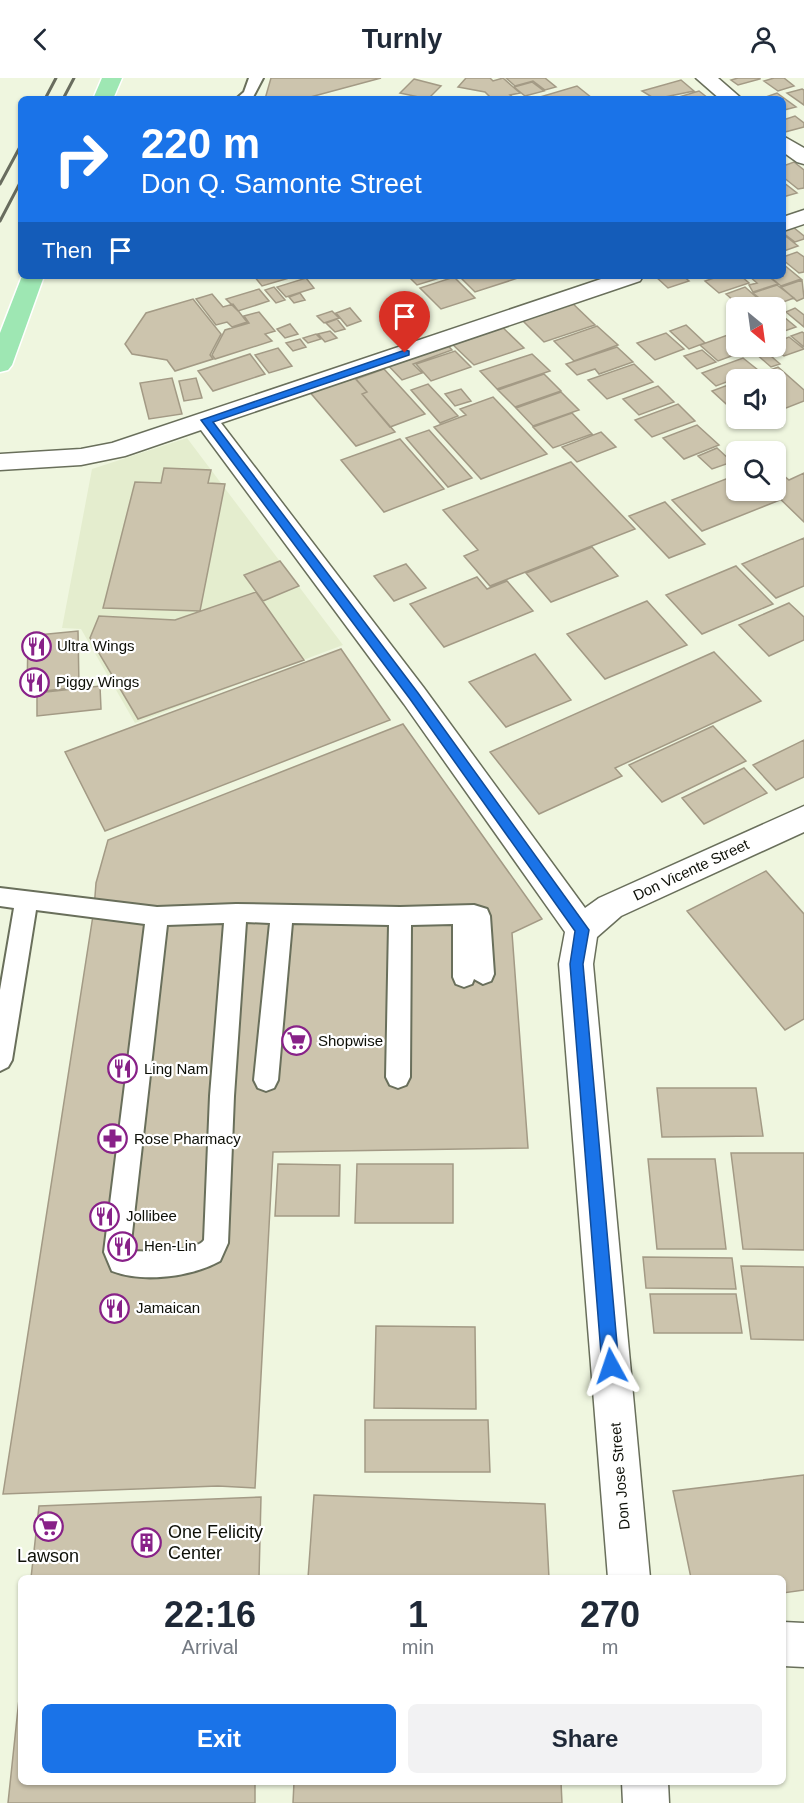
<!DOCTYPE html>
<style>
:root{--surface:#fff;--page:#f2f2f3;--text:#1f2937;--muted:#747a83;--accent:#1a73e8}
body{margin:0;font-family:Helvetica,sans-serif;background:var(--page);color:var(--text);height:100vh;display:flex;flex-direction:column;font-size:22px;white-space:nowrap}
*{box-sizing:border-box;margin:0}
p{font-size:20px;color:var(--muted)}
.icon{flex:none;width:33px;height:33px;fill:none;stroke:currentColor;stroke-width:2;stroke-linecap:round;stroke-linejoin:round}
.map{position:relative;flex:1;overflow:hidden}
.details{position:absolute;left:18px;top:1497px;width:768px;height:210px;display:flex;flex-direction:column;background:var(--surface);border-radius:9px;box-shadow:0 2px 4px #0004}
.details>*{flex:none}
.guide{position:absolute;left:18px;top:18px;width:768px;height:183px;border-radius:9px;box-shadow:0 2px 4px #0004;background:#1a73e8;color:#fff;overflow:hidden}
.needle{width:39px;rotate:151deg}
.tools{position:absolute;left:726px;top:219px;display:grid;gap:12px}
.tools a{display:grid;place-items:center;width:60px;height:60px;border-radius:9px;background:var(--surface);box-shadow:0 2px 4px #0004;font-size:30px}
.pin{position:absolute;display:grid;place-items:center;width:51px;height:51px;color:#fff;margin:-62px -26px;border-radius:50% 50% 50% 0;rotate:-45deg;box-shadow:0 0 6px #0007}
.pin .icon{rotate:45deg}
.me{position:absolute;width:66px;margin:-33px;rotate:355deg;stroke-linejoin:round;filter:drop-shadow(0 0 4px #0008)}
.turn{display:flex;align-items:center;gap:21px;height:126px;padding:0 24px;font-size:27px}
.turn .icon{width:78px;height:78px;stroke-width:2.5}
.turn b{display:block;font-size:42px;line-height:51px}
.then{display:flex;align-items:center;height:57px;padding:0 24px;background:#0003;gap:12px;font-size:22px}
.eta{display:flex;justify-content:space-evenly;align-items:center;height:102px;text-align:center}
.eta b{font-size:36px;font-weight:800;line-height:42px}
.cta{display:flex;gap:12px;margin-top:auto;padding:12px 24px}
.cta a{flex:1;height:69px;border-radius:9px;background:var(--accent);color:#fff;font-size:24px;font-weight:800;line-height:69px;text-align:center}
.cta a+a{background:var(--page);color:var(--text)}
header{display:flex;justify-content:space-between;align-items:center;height:78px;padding:0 24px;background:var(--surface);font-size:27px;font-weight:800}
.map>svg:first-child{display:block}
</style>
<header><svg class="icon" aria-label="back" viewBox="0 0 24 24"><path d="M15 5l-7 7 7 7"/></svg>Turnly<svg class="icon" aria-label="person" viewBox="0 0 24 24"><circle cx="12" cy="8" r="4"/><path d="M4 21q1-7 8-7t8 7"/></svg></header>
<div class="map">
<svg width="804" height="1725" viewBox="0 0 804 1725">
<rect width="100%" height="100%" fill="#eff6df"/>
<path fill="#e4edce" d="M187,360l156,207 -208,78 -54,-94 -19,-1 30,-159z"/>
<path fill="#ccc4ad" stroke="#a39a85" stroke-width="1.5" d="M271,0h110l-78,21h-38z
M466,0h24l3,3 10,-3 17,15 -10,2 5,4h-23l-7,-7 -27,-5z
M506,0h39l11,9 -11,3 -12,-9 -18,5z
M738,0h22v1l-22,6 -7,-5z
M774,0h10l10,8 -16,5 -14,-10z
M414,1l27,7 -13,13 -28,-6z
M681,2l13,11 -39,8 -13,-8z
M532,4l12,9 -19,5 -11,-9z
M577,8l15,12 -49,1 -3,-2z
M802,11l2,1v15l-17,-12z
M699,13l9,7 -36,1z
M777,15l19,14 -12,3 -1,-11 -17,-2z
M795,38l9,7v4l-19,5 -2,-12z
M794,84l10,8v18l-6,1 -15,-12v-11z
M783,104l14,11 -14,4z
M788,145l16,13v3l-9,3 -12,-9v-8z
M783,156l15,12 -14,5z
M797,174l7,5v15l-5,1 -16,-13v-3z
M783,186l18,15 -20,7 -12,-10h14z
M254,198h42l-34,10z
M408,198h38l-29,9z
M459,198h61l1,1 -46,15z
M655,198h28l6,5 -21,7z
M720,198h21l8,7 -30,10 -14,-12z
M749,198h19l10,8 -25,8 -4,-7 8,-2z
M454,199l21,21 -34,11 -21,-21z
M306,200l8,10 -28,9 -9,-10z
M802,202l2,18 -7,3 -16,-14z
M777,207l17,13 -24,9 -17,-14z
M274,209l11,13 -9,3 -11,-13z
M745,209l18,16 -21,5 -16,-14z
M259,211l10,12 -31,10 -12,-12z
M300,215l5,7 -11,3 -5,-6z
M212,216l11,13 10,-3 14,18 -15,5 -5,-5 -11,3 -20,-26z
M193,221l28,35 -11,21 3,4 -38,12 -8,-11 -35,-6 -7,-10 21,-31z
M568,221l27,26 -51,17 -26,-26z
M350,230l11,13 -14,5 -11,-13z
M795,230l9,7v12l-18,-15z
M332,233l7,7 -15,5 -7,-7z
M259,234l16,19 -10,3 7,7 -57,18 -3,-4 13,-25 24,-7 -5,-7z
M784,239l12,10 -17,6 -3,-3v-10z
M337,241l8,10 -10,3 -9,-9z
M497,244l27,26 -50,17 -26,-25z
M290,246l8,10 -13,4 -8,-9z
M686,247l19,18 -16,6 -19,-18z
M597,248l21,19 -44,16 -20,-20z
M330,253l7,7 -12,4 -7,-8z
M736,254v14h23l-41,15 -18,-16z
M802,254l2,1v14l-13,-11z
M666,255l18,16 -29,11 -18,-17z
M316,256l5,5 -13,4 -5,-5z
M789,259l15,12 -20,7 -11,-10h3v-4z
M300,261l6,8 -13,4 -7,-8z
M443,262l9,10 -39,14 9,9 -20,7 -18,-19z
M617,269l16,15 -34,12 -4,-5 -18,6 -11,-11z
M278,270l14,18 -23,7 -14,-18z
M702,272l14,12 -19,7 -13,-13z
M764,272l16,14 -9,3 -16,-14z
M455,273l16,16 -40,14 -15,-17z
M250,276l15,20 -52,17 -15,-20z
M532,276l18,17 -53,18 -17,-18z
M743,280l15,12 -42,16 -14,-13z
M634,286l19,18 -46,17 -19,-19z
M778,289l26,23v11l-28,11v-32h-33z
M384,291l41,45 -35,13 -28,-33 5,-2 -11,-13z
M544,296l17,17 -46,16 -17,-17z
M352,297l15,17 -5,2 33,38 -39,14 -48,-56z
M172,300l10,36 -33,5 -9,-36z
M196,300l6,20 -18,3 -5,-20z
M736,304v31l-24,-22z
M428,306l30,32 -18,7 -29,-33z
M658,308l16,16 -35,13 -16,-16z
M461,311l10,12 -16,5 -10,-12z
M561,314l18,18 -46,16 -17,-18z
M493,319l54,57 -66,25 -47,-52 32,-12 -6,-6z
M678,326l17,17 -43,16 -17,-17z
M572,335l20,21 -39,14 -20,-21z
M697,347l22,20 -35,14 -21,-21z
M429,352l43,48 -24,9 -42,-49z
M601,354l15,15 -39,15 -15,-15z
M400,361l44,50 -60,23 -43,-52z
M717,370l15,14 -20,7 -14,-13z
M571,384l64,67 -145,57 -26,-30 14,-6 -35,-40z
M164,390l47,2 -3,13 17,1 -25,127 -97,-3 32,-126 26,1z
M776,391l13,11 15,-7v49l-33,-32h5z
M736,397v15h34l10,10 -78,31 -30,-31z
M665,424l40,42 -36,14 -40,-42z
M804,460v48l-28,12 -34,-34z
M592,469l26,29 -67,26 -25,-29z
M280,483l19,25 -36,15 -19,-26z
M406,486l20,24 -32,13 -20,-25z
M736,488l37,38 -71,30 -36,-39z
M477,499l10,12 20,-8 26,30 -89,36 -34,-43z
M256,514l48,68 -166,59 -48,-81 9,-22 76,4z
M647,523l40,44 -82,34 -38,-45z
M789,525l15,14v23l-35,16 -30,-31z
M78,553l1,56 -52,6 1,-57z
M341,571l49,71 -285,111 -40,-79z
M714,574l47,49 -146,67 7,8 -83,38 -49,-62z
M535,576l36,46 -65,27 -37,-45z
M100,608l1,23 -64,7v-23z
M403,646l139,195 -30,14 16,215 -255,4 -18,336 -37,-2 -215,8 91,-585 2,-26 12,-43z
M713,648l33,35 -84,41 -33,-37z
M804,662v37l-28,13 -23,-25z
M744,690l23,25 -63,31 -22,-26z
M766,793l38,43v105l-19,11 -98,-119z
M657,1010h99l7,48 -101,1z
M731,1075h73v97l-61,-1z
M648,1081h67l11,90h-69z
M278,1086l62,1 -1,51h-64z
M357,1086h96v59h-98z
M643,1179l89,1 4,31 -90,-1z
M741,1188l63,1v73l-53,-1z
M650,1216h86l6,39h-88z
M376,1248l99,1 1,82 -102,-1z
M365,1342h123l2,52h-125z
M804,1397v115l-21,3v-15h-92l-18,-87z
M314,1417l231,9 4,74h-241z
M261,1419l-2,81h-228l8,-72z
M21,1602v102h234v21h-247z
M294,1704h267l1,21h-269z"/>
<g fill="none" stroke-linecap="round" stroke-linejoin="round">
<defs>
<path id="service" d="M249,0h14l-11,21h-16l8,-7z
M0,810l157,19 79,-3 164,3 74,-2 13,4 3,7 4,58 -3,7 -8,3 -9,-5 -2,5 -8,3 -8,-3 -3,-7v-53l-42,1 -1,152 -4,8 -8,3 -8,-3 -4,-8 3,-152 -97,-2 -14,157 -4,8 -8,3 -8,-3 -4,-8 16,-157 -24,-1 -12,174 -6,147 -8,18c-29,16 -77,22 -108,10l-8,-19 41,-328 -109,-14 -24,150 -4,7 -8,4v-81l14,-82 -14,-2zM224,845l-14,173 -6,144c-8,12 -59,12 -74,11l37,-326z"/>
<path id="minor" d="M696,0h22l24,21h-22z
M783,58l21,12v16l-7,-2 -14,-10z
M804,132v14l-21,7v-14z
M610,198h33l-3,5 -419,142 203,265 161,220 14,-10 205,-92v26l-183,84 -24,21 -4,27 57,614h-42l-49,-614 6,-32 -161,-228 -203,-274 -76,26 -44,9 -81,5v-16l81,-5 31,-6z
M783,1544l21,1v44l-21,-1z
M622,1704h46l1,21h-46z"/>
<path id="primary" d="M102,0h20l-9,21h-20z
M22,198h22l-32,89 -4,5 -8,2v-39z"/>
</defs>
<use href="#service" stroke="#696f5b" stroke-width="4"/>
<use href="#minor" stroke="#696f5b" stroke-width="3"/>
<use href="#primary" stroke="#fff" stroke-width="3"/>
<use href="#service" fill="#fff" fill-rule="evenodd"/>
<use href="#minor" fill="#fff" fill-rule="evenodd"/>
<use href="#primary" fill="#9ee7b3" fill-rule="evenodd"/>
<path stroke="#686c5e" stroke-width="3" d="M45,21l11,-21
M63,21l11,-21
M0,106l21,-39
M0,143l21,-40"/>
</g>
<path fill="#1a73e8" stroke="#114b97" stroke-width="1.5" d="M405,272l4,1v4l-196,67 205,271 171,237 -6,34 36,402 -3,5 -5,3 -6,-3 -3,-5 -32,-402 5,-33 -165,-232 -209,-279z"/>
<defs>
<symbol id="restaurant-ring" viewBox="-11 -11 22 22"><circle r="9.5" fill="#fff" stroke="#882188" stroke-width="1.5"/><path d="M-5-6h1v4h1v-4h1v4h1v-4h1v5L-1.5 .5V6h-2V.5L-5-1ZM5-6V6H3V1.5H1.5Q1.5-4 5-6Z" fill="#882188"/></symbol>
<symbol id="supermarket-ring" viewBox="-11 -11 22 22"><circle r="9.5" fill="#fff" stroke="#882188" stroke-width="1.5"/><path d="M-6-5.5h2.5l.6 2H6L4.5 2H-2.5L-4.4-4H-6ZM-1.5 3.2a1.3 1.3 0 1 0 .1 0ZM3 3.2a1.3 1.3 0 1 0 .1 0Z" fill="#882188"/></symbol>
<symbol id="pharmacy-ring" viewBox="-11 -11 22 22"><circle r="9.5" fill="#fff" stroke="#882188" stroke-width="1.5"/><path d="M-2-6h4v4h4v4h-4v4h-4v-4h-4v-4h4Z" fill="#882188"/></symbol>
<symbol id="building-ring" viewBox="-11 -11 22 22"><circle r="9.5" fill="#fff" stroke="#882188" stroke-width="1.5"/><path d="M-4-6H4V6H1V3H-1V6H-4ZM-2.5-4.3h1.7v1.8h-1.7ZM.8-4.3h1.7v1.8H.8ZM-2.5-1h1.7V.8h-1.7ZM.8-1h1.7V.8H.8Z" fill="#882188"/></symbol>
</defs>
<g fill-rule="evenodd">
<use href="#restaurant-ring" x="20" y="552" width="33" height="33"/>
<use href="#restaurant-ring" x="18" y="588" width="33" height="33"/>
<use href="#supermarket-ring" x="280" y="946" width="33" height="33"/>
<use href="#restaurant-ring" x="106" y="974" width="33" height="33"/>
<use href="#pharmacy-ring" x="96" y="1044" width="33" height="33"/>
<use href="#restaurant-ring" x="88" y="1122" width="33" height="33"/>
<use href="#restaurant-ring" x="106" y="1152" width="33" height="33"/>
<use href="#restaurant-ring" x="98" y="1214" width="33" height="33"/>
<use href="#supermarket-ring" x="32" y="1432" width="33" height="33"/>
<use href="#building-ring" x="130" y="1448" width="33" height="33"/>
</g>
<g text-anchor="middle" stroke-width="4.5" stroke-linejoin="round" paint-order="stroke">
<g font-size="15" fill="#0d0f07" stroke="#fff" text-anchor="start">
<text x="57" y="573">Ultra Wings</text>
<text x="56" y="609">Piggy Wings</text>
<text x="318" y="968">Shopwise</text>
<text x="144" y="996">Ling Nam</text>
<text x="134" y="1066">Rose Pharmacy</text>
<text x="126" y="1143">Jollibee</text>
<text x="144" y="1173">Hen-Lin</text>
<text x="136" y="1235">Jamaican</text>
</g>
<g font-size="15" fill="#0d0f07" stroke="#fff">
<text transform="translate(691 792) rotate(-25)" y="5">Don Vicente Street</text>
<text transform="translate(620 1398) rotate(-95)" y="5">Don Jose Street</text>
</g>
<g font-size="18" fill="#0d0f07" stroke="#fff" text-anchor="start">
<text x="168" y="1460">One Felicity<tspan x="168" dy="21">Center</tspan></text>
<text x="48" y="1484" text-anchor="middle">Lawson</text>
</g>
</g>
</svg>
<div class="tools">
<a><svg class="needle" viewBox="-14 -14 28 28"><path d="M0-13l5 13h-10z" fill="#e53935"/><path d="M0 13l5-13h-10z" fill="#747a83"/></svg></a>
<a><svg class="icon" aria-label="sound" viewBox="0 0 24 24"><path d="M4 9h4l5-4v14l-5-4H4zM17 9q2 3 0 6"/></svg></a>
<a><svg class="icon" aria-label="search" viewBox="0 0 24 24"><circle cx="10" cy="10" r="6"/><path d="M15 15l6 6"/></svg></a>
</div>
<div class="pin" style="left:405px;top:275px;background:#d93025"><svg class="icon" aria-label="arrive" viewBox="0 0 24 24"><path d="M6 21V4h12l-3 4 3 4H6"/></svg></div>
<svg class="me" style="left:611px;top:1288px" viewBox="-20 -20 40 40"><path d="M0-17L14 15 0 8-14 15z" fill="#1a73e8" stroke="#fff" stroke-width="4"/></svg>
<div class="guide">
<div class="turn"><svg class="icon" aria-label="right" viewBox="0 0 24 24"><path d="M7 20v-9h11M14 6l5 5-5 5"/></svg><div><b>220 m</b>Don Q. Samonte Street</div></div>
<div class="then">Then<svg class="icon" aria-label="arrive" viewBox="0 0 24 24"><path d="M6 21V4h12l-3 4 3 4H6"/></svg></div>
</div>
<section class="details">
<div class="eta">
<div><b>22:16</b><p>Arrival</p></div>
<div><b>1</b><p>min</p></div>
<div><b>270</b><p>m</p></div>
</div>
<div class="cta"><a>Exit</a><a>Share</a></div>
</section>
</div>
